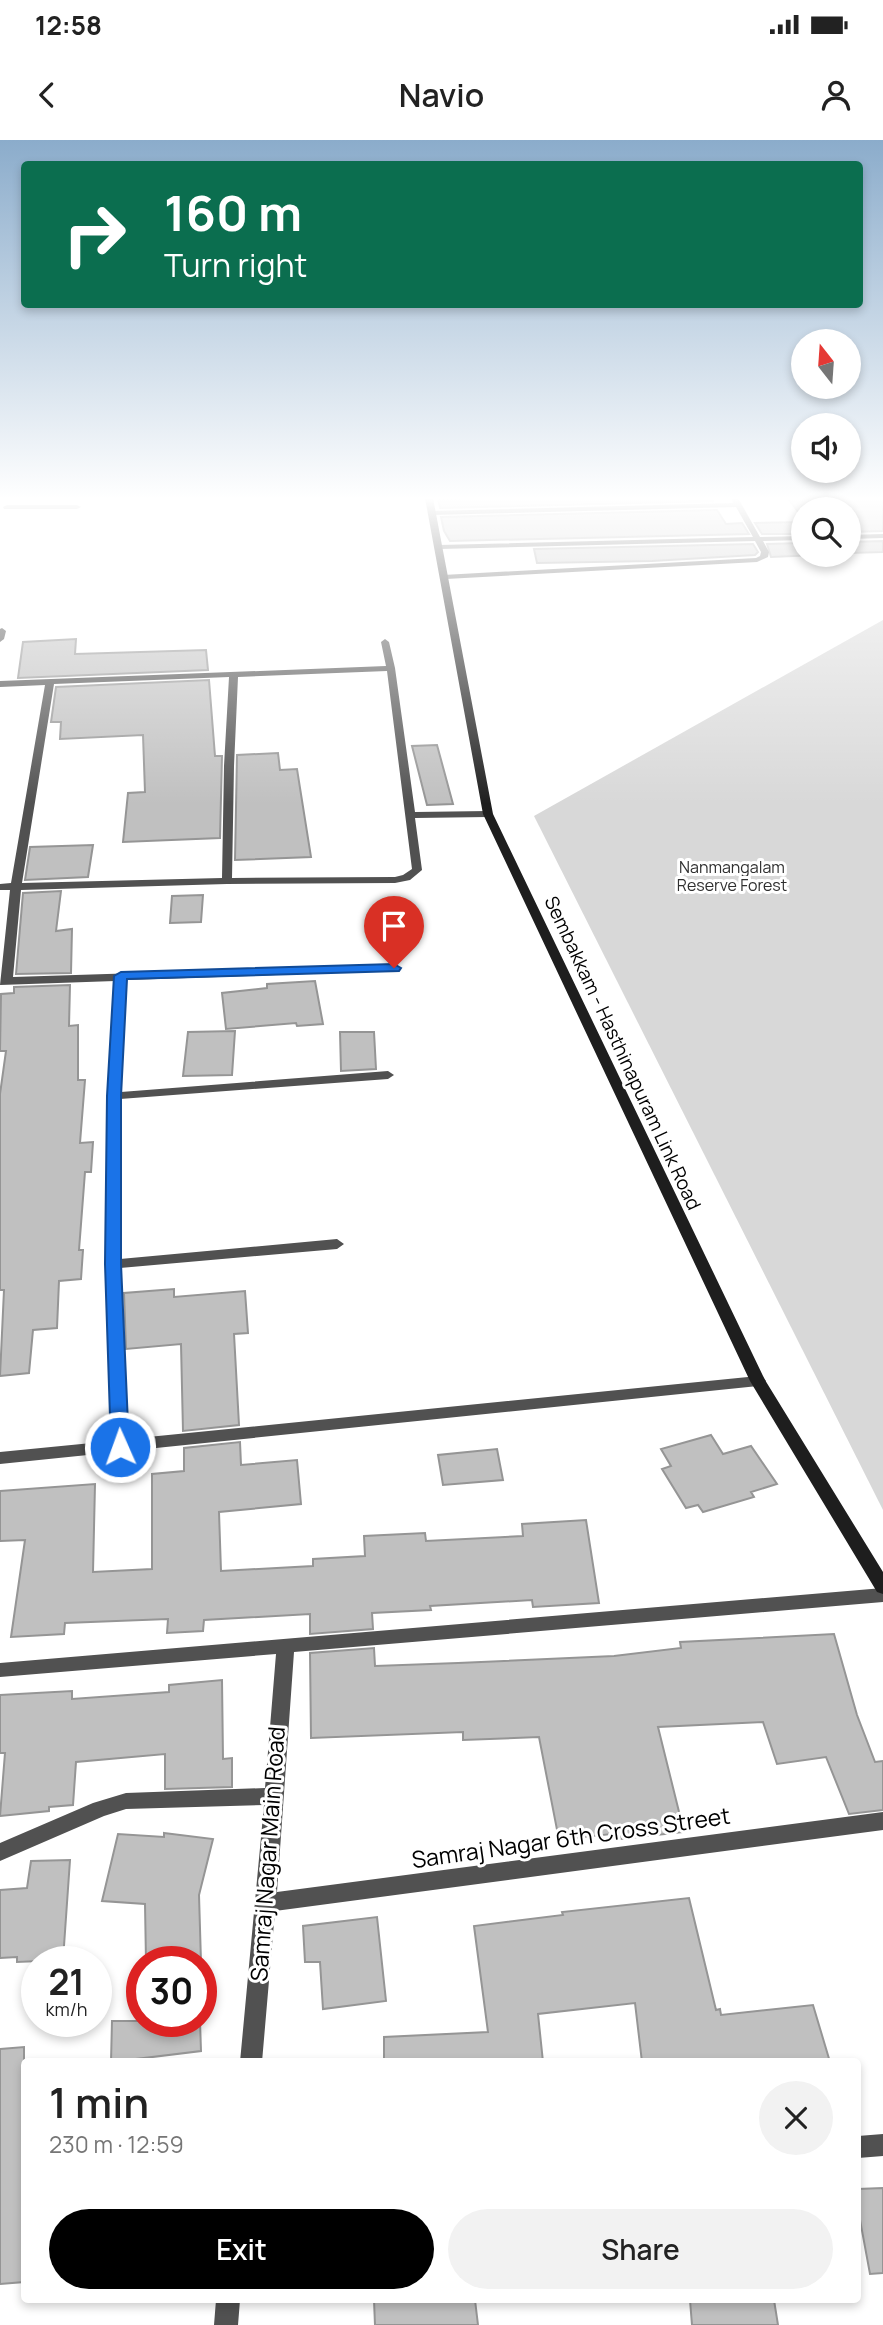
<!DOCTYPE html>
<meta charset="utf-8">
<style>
:root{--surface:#fff;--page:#f2f2f2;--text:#222;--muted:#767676;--accent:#000}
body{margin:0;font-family:Manrope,sans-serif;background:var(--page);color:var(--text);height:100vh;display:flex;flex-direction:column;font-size:26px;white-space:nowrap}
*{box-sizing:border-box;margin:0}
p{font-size:23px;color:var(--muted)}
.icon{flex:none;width:38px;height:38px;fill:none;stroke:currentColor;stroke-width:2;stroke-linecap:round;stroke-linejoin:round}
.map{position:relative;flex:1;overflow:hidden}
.sheet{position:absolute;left:21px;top:1918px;width:840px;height:245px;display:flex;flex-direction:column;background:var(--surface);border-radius:7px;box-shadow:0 4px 10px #0003}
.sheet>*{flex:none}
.top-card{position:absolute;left:21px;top:21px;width:842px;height:147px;border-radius:7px;box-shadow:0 4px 10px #0003;background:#0b6e4f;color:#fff;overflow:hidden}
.needle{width:46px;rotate:343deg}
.tools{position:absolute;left:791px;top:189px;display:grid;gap:14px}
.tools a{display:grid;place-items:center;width:70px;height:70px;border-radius:50%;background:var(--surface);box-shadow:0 4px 10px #0003;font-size:35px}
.speed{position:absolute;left:21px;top:1806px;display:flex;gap:14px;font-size:35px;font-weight:700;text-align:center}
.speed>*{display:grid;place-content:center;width:91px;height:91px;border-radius:50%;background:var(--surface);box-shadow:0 4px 10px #0003;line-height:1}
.speed small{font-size:18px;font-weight:400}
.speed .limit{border:10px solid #d22;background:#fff;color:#111}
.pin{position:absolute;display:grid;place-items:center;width:60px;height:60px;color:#fff;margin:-72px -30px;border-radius:50% 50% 50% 0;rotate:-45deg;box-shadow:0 0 7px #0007}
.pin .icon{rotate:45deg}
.me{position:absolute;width:77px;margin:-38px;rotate:358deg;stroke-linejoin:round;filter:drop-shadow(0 0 5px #0008)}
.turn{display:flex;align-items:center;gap:24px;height:147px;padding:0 28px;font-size:32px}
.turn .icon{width:91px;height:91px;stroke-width:2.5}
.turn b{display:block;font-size:49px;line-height:60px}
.round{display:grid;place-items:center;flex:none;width:74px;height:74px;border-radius:37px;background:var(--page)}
.head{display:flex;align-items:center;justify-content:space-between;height:119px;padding:0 28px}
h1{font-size:42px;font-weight:600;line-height:52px}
.action{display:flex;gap:14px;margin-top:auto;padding:14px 28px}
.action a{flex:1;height:80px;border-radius:42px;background:var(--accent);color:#fff;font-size:28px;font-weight:600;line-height:80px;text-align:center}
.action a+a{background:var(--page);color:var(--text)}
.status{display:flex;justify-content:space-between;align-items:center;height:49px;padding:0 35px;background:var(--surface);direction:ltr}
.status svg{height:19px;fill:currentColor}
header{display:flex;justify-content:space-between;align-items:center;height:91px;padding:0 28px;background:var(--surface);font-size:32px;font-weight:600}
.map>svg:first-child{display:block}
</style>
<div class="status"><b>12:58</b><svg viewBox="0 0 49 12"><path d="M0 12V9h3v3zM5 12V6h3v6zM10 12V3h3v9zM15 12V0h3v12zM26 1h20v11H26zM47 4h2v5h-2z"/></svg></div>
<header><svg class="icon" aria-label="back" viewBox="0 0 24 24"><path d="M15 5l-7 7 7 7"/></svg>Navio<svg class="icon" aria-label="person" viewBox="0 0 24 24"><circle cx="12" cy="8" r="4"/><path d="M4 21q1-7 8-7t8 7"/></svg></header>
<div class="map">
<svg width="883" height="2185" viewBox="0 0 883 2185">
<rect width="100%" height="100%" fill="#fff"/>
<path fill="#d8d8d8" d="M883,480v890l-349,-694z"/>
<path fill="#c0c0c0" stroke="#959595" stroke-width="2" d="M498,358h214l1,3 -273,7 -2,-9z
M788,358h95v33l-34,1v-23h-46v10z
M717,370l9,14 16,-1 7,11 -299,7 -6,-10 -3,-14z
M803,382v12h-41l-7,-11z
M883,401v11l-34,1v-11z
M803,403v12h14l-46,2 -4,-13z
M753,404l5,8 -3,3 -103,6 -115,2 -3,-14z
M76,499l-1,15 131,-4 2,20 -190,8 5,-36z
M209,540l6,76h7l-2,82 -97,4 5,-49 17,-1 -2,-57 -83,4 1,-17h-10l5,-35z
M437,605l16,59 -26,1 -15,-59z
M278,613l2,17 17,-1 14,88 -76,3 2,-105z
M93,705l-5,32 -63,3 5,-33z
M61,751l-5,40 16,-2 -1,44 -55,1 7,-81z
M203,755l-2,27 -31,1 2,-27z
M315,841l8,43 -26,2 -1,-3 -70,6 -4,-36 45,-5v-4z
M70,845l-1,41 9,-1v55h7l-5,63 13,-1 -2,30h-6l-6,78h4l-2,29 -22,2 -2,47 -24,2 -4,43 -29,3 4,-86h-4v-196l6,-43h-6l1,-57 13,-1v-6z
M235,891l-3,44 -49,1 5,-44z
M340,892h34l2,37 -35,2z
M174,1149v8l71,-6 3,42 -14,1 5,91 -56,6 -2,-87 -55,5 -2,-56z
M711,1295l12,19 28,-8 26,38 -26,8 3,5 -51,15 -5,-7 -12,3 -24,-39 9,-3 -10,-17z
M240,1302l1,23 56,-5 4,44 -82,8 2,59 92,-5v-7l52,-3 -1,-20 61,-3 1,8 97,-5 -1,-12 64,-4 13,83 -66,4 -1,-7 -102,6 1,4 -59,3 1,16 -63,5v-20l-106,6 -1,11 -36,2 1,-14 -103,4 -1,11 -53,3 14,-97 -25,1v-50l95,-7 -2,88 59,-3v-95l32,-3v-23z
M497,1309l6,31 -60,5 -5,-30z
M834,1494l23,81 18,47 8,-1v49l-34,4 -23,-57 -49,7 -14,-42 -105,5 26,105 -63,7 -1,-6 -61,7 -20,-103 -76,3v-8l-152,6 -1,-85 64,-5 1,18 83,-3 156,-7 67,-8 -1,-6z
M222,1540l1,79 9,-1v29l-67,2v-35l-89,8 -3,43 -24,2v4l-49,5 5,-63h-5v-58l72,-4v8l97,-7v-7z
M164,1693l49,6 -14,56 2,67h-55l-1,-58 -43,-3 16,-67 46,3z
M70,1720l-7,100 -46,2v-5l-17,1v-68l27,-2 4,-27z
M689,1758l27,112 4,-1 1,6 92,-10 17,57h-188l-7,-59 -97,11 5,48h-159v-25l104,-5 -14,-106 89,-11 -1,-3z
M377,1777l9,84 -63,8 -3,-47h-15l-2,-36z
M112,1881h88l1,30 -90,11z
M24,1907v235l-24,2v-235z
M883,2048v85l-13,1 -12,-65v-20z
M374,2160h101l3,25h-103z
M690,2160h84l4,25h-86z"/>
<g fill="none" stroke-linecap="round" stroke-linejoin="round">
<path fill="#515151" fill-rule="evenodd" d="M731,358h7l22,39 43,-1v4l-40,1 6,11 -1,5 -11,5 -311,17h-3v-4l313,-17 4,-2 1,-4 -6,-11 -316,8 -4,-2 4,-2 314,-8 -17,-30 -304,8 -4,-2 4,-2 301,-8z
M7,365h70l4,2 -4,2h-73l-1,-2z
M883,394v4l-34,1v-4z
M2,488l4,3 -2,8 -4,3v-13z
M385,499l4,3 6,26 20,144 73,-1 5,3 -5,3 -73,1 7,52 -12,10 -15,3 -168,1 -206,6 -8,87 381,-12 6,3 -6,3 -267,9 -6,112 267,-21 6,4 -6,4 -268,20v160l217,-20 7,5 -7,5 -217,19 8,171 630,-63 5,1 3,4 -3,4 -5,1 -758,78v-12l112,-11 -6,-177 2,-168 7,-115 -115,4 10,-95h-10v-6l11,-1 34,-198 -45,2v-6l386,-15 -5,-24zM387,531l25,198 -9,6 -8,2 -163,1 2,-112 4,-89zM229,537l-5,89 -2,112 -200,5 32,-199z
M883,1448v14l-589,50 -17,240 606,-80v18l-608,81 -13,151h-22l24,-257 -138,4 -22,7 -104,45v-18l93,-40 33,-10 139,-5 11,-134 -276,23v-14z
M883,1994v22l-25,2v-22z
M216,2160h24l-2,25h-24z"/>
<path fill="#1e1e1e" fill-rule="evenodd" d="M425,358h8l60,316 272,566 118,192v22l-6,-2 -127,-211 -267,-567z"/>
</g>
<linearGradient id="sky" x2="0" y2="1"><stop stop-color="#8baccb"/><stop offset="0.54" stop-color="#fff"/><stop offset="1" stop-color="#fff" stop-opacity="0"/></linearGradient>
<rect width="883" height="664" fill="url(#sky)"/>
<path fill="#1a73e8" stroke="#114b97" stroke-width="2" d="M394,824l7,4 -2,3 -272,8 -6,117v168l8,183 -3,5h-13l-2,-5 -6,-183 2,-168 7,-120 7,-4z"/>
<g text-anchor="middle" stroke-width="6" stroke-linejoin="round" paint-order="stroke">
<g font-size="16" fill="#2f2f2f" stroke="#fff">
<text x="732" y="733">Nanmangalam<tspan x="732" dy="18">Reserve Forest</tspan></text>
</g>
<g font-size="19" fill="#000" stroke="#fff">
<text transform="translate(623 913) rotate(65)" y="7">Sembakkam - Hasthinapuram Link Road</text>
</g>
<g font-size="23" fill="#000" stroke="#fff">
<text transform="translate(571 1698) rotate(-8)" y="8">Samraj Nagar 6th Cross Street</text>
<text transform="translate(268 1714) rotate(-86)" y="8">Samraj Nagar Main Road</text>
</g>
</g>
</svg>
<div class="tools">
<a><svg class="needle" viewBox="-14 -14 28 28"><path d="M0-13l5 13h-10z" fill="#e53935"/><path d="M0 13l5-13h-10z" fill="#767676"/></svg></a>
<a><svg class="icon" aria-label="sound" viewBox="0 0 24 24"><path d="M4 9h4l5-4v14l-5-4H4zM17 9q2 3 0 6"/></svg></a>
<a><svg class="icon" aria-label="search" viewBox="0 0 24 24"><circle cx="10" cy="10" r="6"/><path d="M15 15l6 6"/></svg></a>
</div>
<div class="speed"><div>21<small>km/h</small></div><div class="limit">30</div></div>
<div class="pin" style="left:394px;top:828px;background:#d93025"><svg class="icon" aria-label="arrive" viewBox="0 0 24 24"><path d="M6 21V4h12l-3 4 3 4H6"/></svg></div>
<svg class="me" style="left:120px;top:1307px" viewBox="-20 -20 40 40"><circle r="17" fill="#1a73e8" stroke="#fff" stroke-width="3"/><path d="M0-11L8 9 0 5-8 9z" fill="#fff"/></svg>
<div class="top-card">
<div class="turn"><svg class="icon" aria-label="right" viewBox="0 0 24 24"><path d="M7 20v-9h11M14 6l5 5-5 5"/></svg><div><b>160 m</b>Turn right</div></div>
</div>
<section class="sheet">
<div class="head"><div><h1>1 min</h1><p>230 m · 12:59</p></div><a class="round"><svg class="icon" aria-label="close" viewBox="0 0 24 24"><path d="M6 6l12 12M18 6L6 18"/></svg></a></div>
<div class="action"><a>Exit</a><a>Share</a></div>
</section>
</div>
